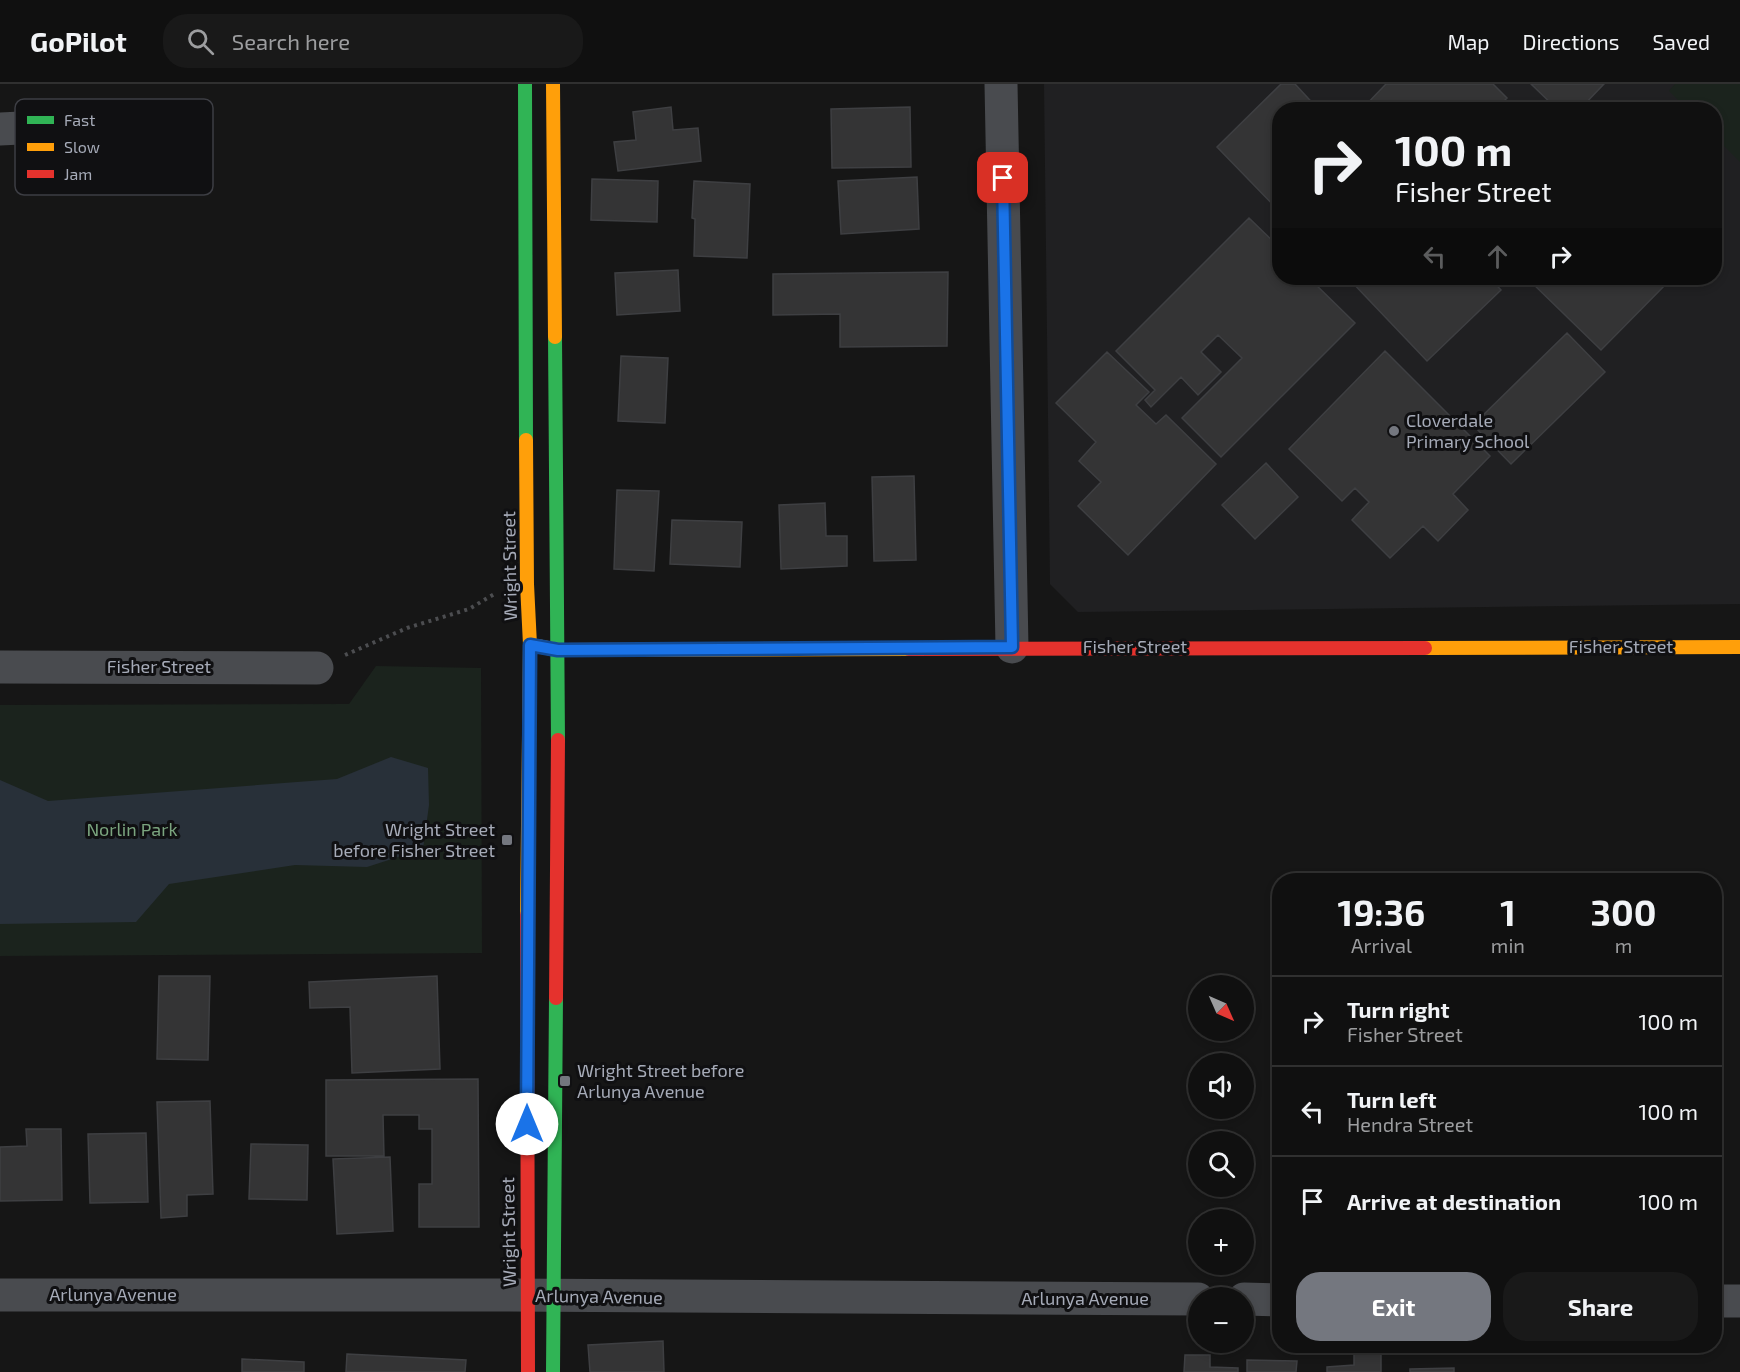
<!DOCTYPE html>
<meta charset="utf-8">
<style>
:root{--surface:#101010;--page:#191919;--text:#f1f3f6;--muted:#9c9d9f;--line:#303030;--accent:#74777f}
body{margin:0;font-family:"Exo 2",sans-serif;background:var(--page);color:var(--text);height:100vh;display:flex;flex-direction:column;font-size:22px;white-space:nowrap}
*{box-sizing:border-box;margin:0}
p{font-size:20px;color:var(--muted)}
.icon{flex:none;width:33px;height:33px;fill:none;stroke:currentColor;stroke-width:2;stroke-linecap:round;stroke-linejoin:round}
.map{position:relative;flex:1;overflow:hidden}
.panel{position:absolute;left:1272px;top:789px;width:450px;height:480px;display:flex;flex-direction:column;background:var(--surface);border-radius:24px;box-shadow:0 3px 9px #0003,0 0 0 2px var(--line)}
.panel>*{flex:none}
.top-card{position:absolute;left:1272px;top:18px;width:450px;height:183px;border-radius:24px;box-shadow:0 3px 9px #0003,0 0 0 2px var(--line);background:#101010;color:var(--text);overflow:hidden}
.needle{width:39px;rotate:135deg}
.buttons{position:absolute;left:1188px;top:891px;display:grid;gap:12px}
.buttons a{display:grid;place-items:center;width:66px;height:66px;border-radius:50%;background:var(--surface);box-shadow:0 3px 9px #0003,0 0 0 2px var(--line);font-size:30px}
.pin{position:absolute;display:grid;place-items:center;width:51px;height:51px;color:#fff;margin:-26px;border-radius:12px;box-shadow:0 3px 9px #0006}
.me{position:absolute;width:66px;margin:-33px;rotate:0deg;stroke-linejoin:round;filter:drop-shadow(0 0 4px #0008)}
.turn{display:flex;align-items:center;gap:21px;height:126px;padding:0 24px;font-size:27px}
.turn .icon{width:78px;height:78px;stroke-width:2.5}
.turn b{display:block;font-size:42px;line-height:51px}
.lanes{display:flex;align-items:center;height:57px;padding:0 24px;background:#0003;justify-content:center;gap:30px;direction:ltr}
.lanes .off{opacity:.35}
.eta{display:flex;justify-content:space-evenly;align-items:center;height:102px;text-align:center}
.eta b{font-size:36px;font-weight:700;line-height:42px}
.cta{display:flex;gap:12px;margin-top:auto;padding:12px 24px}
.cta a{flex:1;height:69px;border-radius:24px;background:var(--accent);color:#fff;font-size:24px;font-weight:700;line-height:69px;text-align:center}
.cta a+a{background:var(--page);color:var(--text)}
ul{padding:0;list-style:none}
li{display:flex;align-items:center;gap:18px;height:90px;padding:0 24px;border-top:2px solid var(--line)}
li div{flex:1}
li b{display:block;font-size:22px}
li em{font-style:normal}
header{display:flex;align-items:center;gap:36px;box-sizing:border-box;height:84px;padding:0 30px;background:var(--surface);border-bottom:2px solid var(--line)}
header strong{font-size:28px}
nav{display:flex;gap:33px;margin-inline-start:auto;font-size:21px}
.search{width:420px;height:54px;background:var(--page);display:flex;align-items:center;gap:15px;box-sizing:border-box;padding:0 21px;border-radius:24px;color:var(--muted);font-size:22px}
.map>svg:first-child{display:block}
</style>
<header>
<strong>GoPilot</strong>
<div class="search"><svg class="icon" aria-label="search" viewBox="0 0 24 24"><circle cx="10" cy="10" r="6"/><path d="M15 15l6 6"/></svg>Search here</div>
<nav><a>Map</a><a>Directions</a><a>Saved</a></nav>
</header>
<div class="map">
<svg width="1740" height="1288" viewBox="0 0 1740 1288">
<rect width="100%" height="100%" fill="#161616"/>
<path fill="#202022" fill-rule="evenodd" d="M1044,0h696v520l-662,8 -28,-28zM1280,26h434v168h-434z"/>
<path fill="#1b231d" d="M1675,0h65v78l-25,-25 -1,-27 -27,-1 -18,-18z
M376,582l105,2 1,285 -482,3v-251l349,-1z"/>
<path fill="#283039" d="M391,673l37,11 1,37 -6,44 -56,18 -72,-2 -126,19 -33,38 -136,2v-144l48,21 289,-22z"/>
<path fill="#343435" stroke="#3e3f42" stroke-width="1.5" d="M1281,0h14l24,26h-39v102l-63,-65z
M1386,0h107l14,14 -12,12h-134z
M1531,0h73l-25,26h-21z
M671,23l2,23 25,-2 3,33 -83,10 -4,-29 22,-2 -3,-28z
M910,23l1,60 -79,1 -1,-59z
M917,93l2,52 -78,5 -3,-53z
M592,95l66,2 -1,41 -66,-2z
M694,97l56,3 -3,74 -53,-2 1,-37 -3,-1z
M1249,134l31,30v30h29l46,45 -134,134 -39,-39 60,-60 -24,-23 -17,17 20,20 -23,23 -17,-18 -30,30 -6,-7 10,-10 -39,-39z
M678,186l2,41 -63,4 -2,-42z
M948,188l-1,74 -107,1v-33l-67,1v-41z
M1348,194h142l11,12 -74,71z
M1527,194h145l-71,72z
M1567,249l38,39 -94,92 -38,-39z
M1385,267l105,105 -37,38 15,16 -30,31 -15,-15 -33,32 -38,-38 17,-18 -14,-14 -13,13 -53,-52z
M1107,268l42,40 -13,13 20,19 10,-9 50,49 -88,91 -50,-49 23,-24 -22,-21 17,-19 -40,-39z
M621,272l47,2 -3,65 -47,-2z
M1266,379l32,34 -43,42 -33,-34z
M914,392l2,84 -42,1 -2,-84z
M617,406l42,1 -5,80 -40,-2z
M825,419l1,33h21v30l-66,3 -2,-64z
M672,436l70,2 -2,45 -70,-3z
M159,892h51l-2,84 -51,-1z
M437,892l3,93 -88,4 -2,-66 -40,1 -1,-26z
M478,995l1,148h-60v-43h13v-55h-13v-14h-36l1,41h-58v-76z
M210,1017l3,93 -26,1v21l-26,2 -4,-116z
M26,1045h35l1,71 -62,1v-54l27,-1z
M146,1049l2,69 -58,1 -2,-69z
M251,1060l57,1 -1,55 -58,-1z
M390,1073l3,74 -56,3 -4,-75z
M663,1257l1,31h-74l-2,-27z
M1381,1269v19h-54v-5l27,-2v-11z
M347,1270l119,6 -1,12h-119z
M1185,1271h25v12l28,1v4h-54z
M242,1275l62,3v10h-62z
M1247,1276l50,1 -1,11h-49z
M1454,1284v4h-44v-3z"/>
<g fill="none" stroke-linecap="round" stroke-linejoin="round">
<path stroke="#4c4d50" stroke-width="4" stroke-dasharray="3 4.5" stroke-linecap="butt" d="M345,571l62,-27 62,-19 27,-16"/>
<path stroke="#494b4f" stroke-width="33" d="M1001,0l11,563
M0,45l163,-8
M0,583l317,1
M0,1211h492l706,4
M1244,1215l36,1
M1714,1217h26"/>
<path stroke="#30b455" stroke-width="14" d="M525,0l1,356
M555,253l3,403
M553,1288l3,-374"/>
<path stroke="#ff9f0a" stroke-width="14" d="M553,0l2,253
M526,356l1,144 3,61 -3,270
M537,562l21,4 351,-1
M1425,564l315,-1"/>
<path stroke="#e5322d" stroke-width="14" d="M909,565l516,-1
M527,831l1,457
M556,914l2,-258"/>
</g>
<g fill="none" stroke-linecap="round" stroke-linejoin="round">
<defs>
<path id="route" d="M527,1040l3,-479 28,5 454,-3 -9,-469"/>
</defs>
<use href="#route" stroke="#114b97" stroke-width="15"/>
<use href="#route" stroke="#1a73e8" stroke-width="10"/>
</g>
<g fill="#74777f" stroke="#101012" stroke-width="2">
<circle cx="1394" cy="347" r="6"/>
<rect x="501" y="750" width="12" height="12" rx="3"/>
<rect x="559" y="991" width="12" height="12" rx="3"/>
</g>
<g text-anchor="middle" stroke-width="6" stroke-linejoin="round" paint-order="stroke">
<g font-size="18" fill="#a6abb8" stroke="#101012" text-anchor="start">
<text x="1406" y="343">Cloverdale<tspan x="1406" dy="21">Primary School</tspan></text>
<text x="495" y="752" text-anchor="end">Wright Street<tspan x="495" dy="21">before Fisher Street</tspan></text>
<text x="577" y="993">Wright Street before<tspan x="577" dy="21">Arlunya Avenue</tspan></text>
</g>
<g font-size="18" fill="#a6abb8" stroke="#101012">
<text transform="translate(510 482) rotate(-91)" y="6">Wright Street</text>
<text x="1135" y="569">Fisher Street</text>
<text x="1621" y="569">Fisher Street</text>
<text x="159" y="589">Fisher Street</text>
<text transform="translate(509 1148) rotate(-91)" y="6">Wright Street</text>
<text x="113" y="1217">Arlunya Avenue</text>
<text transform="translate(599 1213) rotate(1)" y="6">Arlunya Avenue</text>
<text x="1085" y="1221">Arlunya Avenue</text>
</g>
<g font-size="18" fill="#7ba57f" stroke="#101012">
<text x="132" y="752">Norlin Park</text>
</g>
</g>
<rect x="15" y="15" width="198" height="96" rx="9" fill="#101012" stroke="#3d3e44" stroke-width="1.5"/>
<rect x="27" y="32" width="27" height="8" fill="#30b455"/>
<rect x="27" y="59" width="27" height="8" fill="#ff9f0a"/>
<rect x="27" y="86" width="27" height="8" fill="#e5322d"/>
<g font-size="16" fill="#a6abb8">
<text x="64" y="42">Fast</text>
<text x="64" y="69">Slow</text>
<text x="64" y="96">Jam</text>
</g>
</svg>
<div class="buttons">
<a><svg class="needle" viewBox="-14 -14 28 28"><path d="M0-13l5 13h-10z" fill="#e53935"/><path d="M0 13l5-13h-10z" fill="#9c9d9f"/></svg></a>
<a><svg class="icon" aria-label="sound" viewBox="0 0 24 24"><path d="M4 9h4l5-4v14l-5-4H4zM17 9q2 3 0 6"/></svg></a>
<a><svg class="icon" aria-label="search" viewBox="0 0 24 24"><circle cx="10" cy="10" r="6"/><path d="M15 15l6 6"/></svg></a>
<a>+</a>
<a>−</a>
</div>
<div class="pin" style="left:1003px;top:94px;background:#d93025"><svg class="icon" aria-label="arrive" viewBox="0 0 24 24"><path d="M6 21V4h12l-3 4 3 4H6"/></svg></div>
<svg class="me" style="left:527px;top:1040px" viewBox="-20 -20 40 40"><circle r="19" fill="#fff"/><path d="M0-13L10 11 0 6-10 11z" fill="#1a73e8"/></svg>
<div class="top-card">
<div class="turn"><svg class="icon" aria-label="right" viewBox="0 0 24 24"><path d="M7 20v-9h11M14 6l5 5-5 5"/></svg><div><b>100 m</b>Fisher Street</div></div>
<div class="lanes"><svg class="icon off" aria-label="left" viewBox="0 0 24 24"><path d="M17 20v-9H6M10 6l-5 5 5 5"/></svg><svg class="icon off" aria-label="ahead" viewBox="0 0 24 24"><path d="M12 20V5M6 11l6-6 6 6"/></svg><svg class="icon" aria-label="right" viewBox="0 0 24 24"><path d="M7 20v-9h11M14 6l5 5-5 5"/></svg></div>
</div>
<section class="panel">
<div class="eta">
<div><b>19:36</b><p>Arrival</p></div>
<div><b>1</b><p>min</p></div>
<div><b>300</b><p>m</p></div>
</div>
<ul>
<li><svg class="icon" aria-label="right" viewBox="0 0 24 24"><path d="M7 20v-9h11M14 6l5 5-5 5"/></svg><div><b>Turn right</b><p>Fisher Street</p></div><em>100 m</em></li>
<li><svg class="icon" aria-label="left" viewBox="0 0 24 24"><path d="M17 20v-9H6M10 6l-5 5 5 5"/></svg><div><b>Turn left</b><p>Hendra Street</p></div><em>100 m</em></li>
<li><svg class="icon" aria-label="arrive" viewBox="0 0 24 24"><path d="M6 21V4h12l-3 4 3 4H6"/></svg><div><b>Arrive at destination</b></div><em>100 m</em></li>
</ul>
<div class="cta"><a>Exit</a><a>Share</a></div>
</section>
</div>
